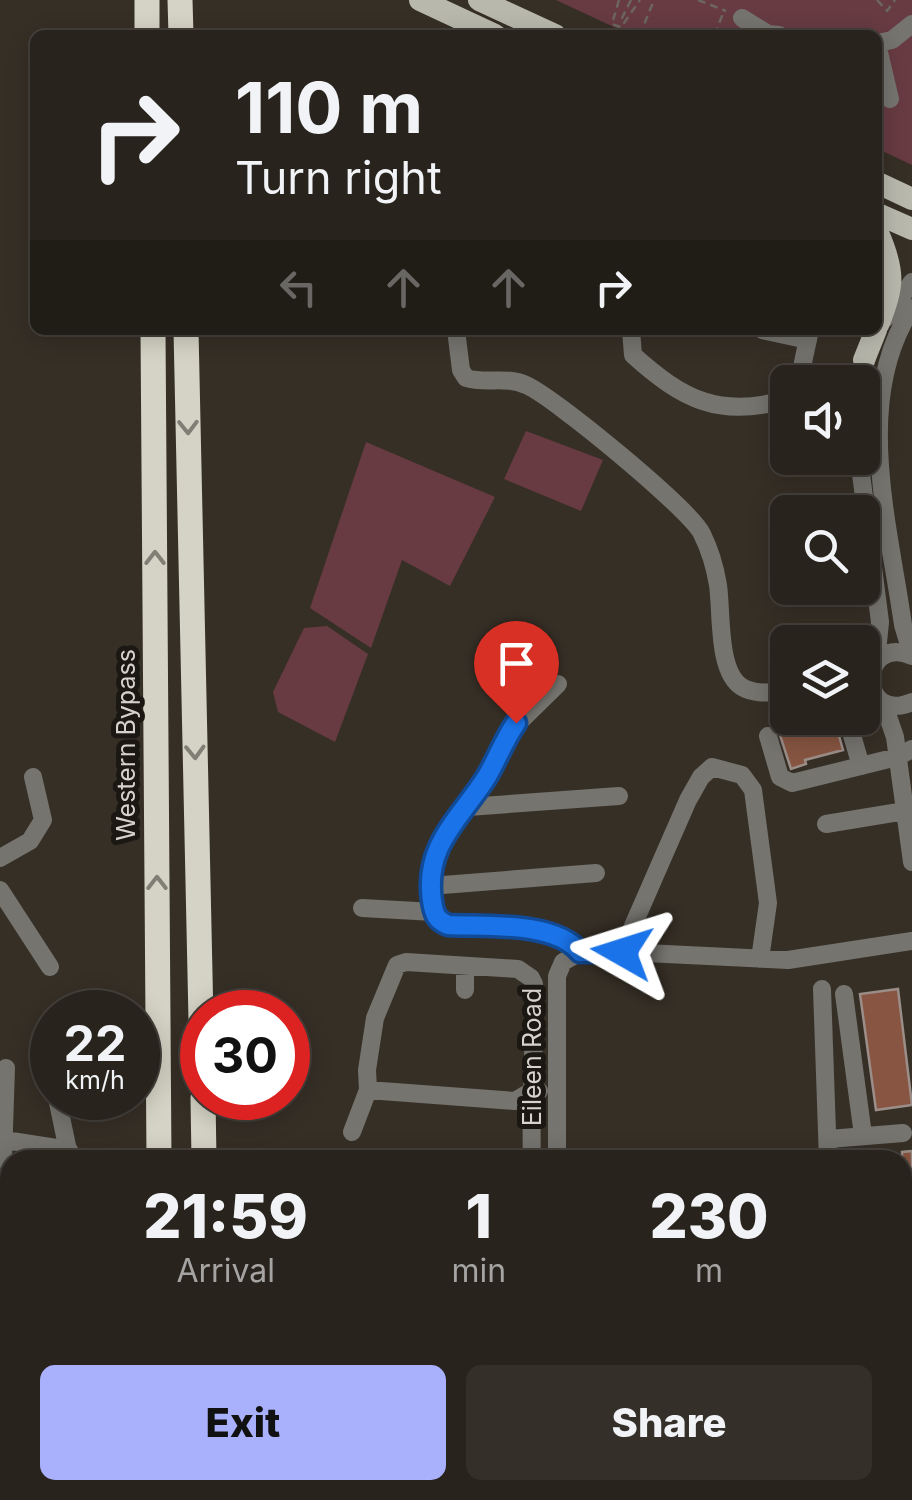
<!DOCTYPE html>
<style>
:root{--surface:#28231c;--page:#342f29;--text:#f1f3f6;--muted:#a5a4a3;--line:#44403b;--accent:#a9b0fc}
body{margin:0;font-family:Inter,sans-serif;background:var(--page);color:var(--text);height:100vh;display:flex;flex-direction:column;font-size:38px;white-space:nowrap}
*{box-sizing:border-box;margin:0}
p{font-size:32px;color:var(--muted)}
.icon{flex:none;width:55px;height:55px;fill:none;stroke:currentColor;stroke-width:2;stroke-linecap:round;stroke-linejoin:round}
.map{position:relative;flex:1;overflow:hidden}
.details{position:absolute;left:0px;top:1150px;width:912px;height:350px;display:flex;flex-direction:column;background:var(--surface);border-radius:30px 30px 0 0;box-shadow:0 5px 25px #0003,0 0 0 2px var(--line)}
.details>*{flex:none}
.top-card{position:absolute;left:30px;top:30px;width:852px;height:305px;border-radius:15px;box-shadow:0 5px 25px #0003,0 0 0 2px var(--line);background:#28231c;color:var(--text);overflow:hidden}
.tools{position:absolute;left:770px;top:365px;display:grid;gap:20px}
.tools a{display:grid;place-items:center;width:110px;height:110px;border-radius:15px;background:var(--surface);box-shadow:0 5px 25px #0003,0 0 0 2px var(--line);font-size:50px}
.speed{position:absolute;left:30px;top:990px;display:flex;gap:20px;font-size:50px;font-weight:700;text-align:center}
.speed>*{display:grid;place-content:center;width:130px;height:130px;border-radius:50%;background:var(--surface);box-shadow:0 5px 25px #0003,0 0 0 2px var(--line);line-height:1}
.speed small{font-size:25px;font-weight:400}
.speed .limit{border:15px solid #d22;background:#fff;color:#111}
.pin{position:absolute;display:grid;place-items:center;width:85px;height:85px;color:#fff;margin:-102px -42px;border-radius:50% 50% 50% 0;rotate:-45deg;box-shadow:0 0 10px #0007}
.pin .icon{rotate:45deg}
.me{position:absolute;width:110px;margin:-55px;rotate:276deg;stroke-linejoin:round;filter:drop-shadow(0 0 8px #0008)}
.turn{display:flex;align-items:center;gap:35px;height:210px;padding:0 40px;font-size:45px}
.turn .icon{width:130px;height:130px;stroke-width:2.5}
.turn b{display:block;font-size:70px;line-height:85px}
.lanes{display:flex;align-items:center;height:95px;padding:0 40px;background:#0003;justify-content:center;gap:50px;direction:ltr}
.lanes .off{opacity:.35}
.eta{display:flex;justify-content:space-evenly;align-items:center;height:170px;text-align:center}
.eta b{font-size:60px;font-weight:800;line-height:70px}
.cta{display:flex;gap:20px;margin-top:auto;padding:20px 40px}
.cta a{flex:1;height:115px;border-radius:15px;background:var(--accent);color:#111;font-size:40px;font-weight:800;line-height:115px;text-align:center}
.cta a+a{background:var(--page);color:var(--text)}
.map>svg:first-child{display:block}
</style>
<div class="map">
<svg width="912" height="1500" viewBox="0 0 912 1500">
<rect width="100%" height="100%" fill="#362f26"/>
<path fill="#673b41" d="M556,0h356v165l-34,-16v-114h-247z
M526,431l77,29 -22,51 -77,-32z
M366,442l129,55 -45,89 -48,-26 -31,88 -61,-40z
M327,626l41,28 -33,88 -57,-30 -5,-20 31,-64z"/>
<path fill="#875541" stroke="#9b8d88" stroke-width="2.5" d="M810,718h24l9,32 -38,10 1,4 -15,5 -13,-40z
M898,989l14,116 -36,5 -16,-116z
M728,1151l22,9h-48v-6z
M912,1151v118l-10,1v-118z
M902,1327h10v43h-10z"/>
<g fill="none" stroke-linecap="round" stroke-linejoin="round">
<path stroke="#6c665e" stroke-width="2.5" stroke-dasharray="8 5" stroke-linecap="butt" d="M619,0l-7,24 25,9 4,-1 13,-32
M631,0l-10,20 3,3 16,-23
M698,0l28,11
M877,0l10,11 8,-11
M715,35l8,-22"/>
<path stroke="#75746f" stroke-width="18" d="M742,18l26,16 11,1
M878,43l14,-3 20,-16
M878,48l12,51
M912,308c-60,91 -23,216 -9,317l9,30
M886,318l26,-36
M456,330l5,40 5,8c19,6 41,-2 60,7 27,11 166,126 176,149 8,16 13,33 16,51 4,27 -1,87 24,102 13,8 31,5 46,5
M631,330l2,25c50,45 87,64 155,44
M762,330l46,10
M803,382l-3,-6 10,-46
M860,382l9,-32
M859,458l21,164 -4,40
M912,656c-53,-23 -55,69 0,46
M558,684l-46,45 -23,44 -56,85 -3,28 4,26 10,12c41,6 107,-8 136,28
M883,702l12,35 17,125
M849,725l12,41
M768,736l12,41 12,6 105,-26 15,-8
M468,807l151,-11
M826,824l79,-13
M0,858l30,-17 13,-21 -10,-43
M430,886l166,-13
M0,890l50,77
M362,908l72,4
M622,951l66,-151 13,-23 11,-10 30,8 11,15 15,113 -8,56
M465,966v24
M822,989l6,171
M844,994l19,141
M51,1074l1,5
M368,1090l147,11 15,-9 9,-1
M57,1098l13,62
M352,1132l16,-42 -1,-20 8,-52 22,-53 9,-3 112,7 13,9 3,6c1,59 -4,117 -2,176
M829,1139l74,-6
M5,1140l64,10
M868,1159v1
M557,1160v-184l6,-14 21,-12 204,10 124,-19
M2,1188l4,-120
M0,1262l10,1
M902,1283l10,-2
M902,1298l10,2
M902,1391h10
M902,1435l10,-1
M267,1490v10
M332,1490l2,10
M353,1490l2,10
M582,1490l6,10
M814,1490l59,4
M536,1500l5,-10
M773,1500v-10"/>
<path stroke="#b9b8ad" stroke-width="22" d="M420,0l75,35
M479,0l76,35
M878,183l34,16
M878,214l34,15
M878,233c17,39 16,54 0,92
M864,360l12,-30"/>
<path stroke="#d4d3c5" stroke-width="25" d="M147,0v35
M180,0l1,35
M153,330l6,830
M186,330l16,736
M203,1098l1,62
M174,1490l1,10
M207,1490v10
M225,1490l1,10"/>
</g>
<defs><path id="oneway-chevron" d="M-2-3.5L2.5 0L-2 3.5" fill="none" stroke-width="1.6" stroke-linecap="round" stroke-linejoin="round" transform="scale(2.5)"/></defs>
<g stroke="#817e75">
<use href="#oneway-chevron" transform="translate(188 427) rotate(89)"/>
<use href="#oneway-chevron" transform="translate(155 558) rotate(-90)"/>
<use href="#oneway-chevron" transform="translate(195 752) rotate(88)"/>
<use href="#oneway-chevron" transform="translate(157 883) rotate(-90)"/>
</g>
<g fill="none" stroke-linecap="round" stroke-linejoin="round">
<defs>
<path id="route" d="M516,723c-12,17 -19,37 -30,55 -28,43 -62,68 -54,123 2,13 4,19 16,24 39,2 106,-4 132,27h42"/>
</defs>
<use href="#route" stroke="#114b97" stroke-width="25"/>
<use href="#route" stroke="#1a73e8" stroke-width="18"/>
</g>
<g text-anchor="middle" stroke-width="10" stroke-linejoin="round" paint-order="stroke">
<g font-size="25" fill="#d7d2cc" stroke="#1b1713">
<text transform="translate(126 745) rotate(-90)" y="9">Western Bypass</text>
<text transform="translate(532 1057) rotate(-90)" y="9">Eileen Road</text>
</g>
</g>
</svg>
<div class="tools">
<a><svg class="icon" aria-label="sound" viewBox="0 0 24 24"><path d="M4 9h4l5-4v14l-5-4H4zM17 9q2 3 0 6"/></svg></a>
<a><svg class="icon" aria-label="search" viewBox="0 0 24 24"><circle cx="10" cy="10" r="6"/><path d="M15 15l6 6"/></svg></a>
<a><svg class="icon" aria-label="layers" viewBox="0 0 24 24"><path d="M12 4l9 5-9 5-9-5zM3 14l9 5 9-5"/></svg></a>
</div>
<div class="speed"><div>22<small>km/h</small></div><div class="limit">30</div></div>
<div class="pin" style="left:516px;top:723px;background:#d93025"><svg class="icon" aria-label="arrive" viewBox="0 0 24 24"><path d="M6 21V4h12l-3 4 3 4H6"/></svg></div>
<svg class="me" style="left:622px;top:952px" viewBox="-20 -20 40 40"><path d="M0-17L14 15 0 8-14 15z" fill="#1a73e8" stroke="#fff" stroke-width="4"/></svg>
<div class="top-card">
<div class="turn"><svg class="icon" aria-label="right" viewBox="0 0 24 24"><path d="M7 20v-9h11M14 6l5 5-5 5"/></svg><div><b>110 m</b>Turn right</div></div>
<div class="lanes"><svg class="icon off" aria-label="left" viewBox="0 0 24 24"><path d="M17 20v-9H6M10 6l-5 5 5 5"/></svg><svg class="icon off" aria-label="ahead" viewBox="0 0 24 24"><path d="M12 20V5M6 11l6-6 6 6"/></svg><svg class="icon off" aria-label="ahead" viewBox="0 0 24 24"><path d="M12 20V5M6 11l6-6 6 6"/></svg><svg class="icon" aria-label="right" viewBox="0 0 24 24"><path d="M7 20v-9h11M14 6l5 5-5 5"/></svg></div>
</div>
<section class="details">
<div class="eta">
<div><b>21:59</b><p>Arrival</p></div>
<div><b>1</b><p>min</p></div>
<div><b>230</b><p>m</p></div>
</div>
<div class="cta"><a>Exit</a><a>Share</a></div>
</section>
</div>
